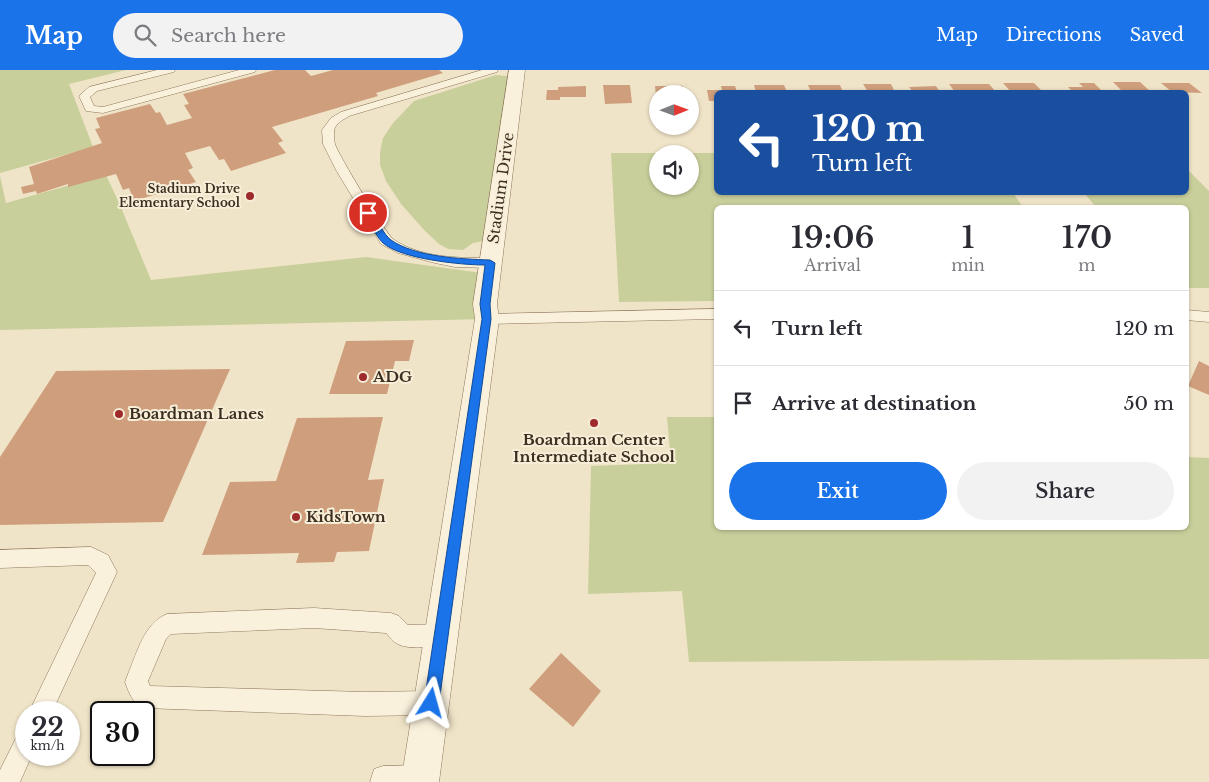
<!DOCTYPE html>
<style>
:root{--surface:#fff;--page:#f2f2f3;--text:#2b2b33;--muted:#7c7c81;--line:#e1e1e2;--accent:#1a73e8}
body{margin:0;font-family:"Libre Baskerville",serif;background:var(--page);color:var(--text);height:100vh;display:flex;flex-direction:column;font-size:19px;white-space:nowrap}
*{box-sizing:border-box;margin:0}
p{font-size:16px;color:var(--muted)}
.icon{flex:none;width:28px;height:28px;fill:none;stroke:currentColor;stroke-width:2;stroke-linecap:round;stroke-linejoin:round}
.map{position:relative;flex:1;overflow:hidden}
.sheet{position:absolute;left:714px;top:135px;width:475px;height:325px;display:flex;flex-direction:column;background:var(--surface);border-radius:8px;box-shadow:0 1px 4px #0004}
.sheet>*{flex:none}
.top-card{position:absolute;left:714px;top:20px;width:475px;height:105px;border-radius:8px;box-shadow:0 1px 4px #0004;background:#1a4fa0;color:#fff;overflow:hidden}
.needle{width:32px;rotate:89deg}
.controls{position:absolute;left:649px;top:15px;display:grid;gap:10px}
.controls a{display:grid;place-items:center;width:50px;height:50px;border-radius:50%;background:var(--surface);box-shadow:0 1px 4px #0004;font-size:25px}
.speed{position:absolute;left:15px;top:631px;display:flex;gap:10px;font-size:25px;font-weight:700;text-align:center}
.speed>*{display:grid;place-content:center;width:65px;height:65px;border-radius:50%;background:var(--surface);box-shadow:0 1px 4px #0004;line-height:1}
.speed small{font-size:12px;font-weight:400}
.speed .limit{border:2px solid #111;border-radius:8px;background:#fff;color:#111}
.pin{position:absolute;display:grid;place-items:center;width:42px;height:42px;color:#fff;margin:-21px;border:2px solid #fff;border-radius:50%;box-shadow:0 1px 5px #0007}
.me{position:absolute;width:55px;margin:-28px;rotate:8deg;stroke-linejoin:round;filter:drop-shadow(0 0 4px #0008)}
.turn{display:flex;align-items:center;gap:18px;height:105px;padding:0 15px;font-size:22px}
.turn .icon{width:65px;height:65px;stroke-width:2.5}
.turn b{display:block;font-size:35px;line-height:42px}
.eta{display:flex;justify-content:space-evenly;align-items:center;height:85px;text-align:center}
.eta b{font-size:30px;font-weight:600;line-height:35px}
.action{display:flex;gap:10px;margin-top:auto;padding:10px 15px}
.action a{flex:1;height:58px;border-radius:30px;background:var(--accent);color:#fff;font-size:20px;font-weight:600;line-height:58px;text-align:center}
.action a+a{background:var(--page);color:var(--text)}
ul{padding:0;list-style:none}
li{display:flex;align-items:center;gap:15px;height:75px;padding:0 15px;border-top:1px solid var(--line)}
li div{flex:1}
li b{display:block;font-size:19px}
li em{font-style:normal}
header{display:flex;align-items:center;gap:30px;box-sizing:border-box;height:70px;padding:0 25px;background:var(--accent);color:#fff}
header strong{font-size:24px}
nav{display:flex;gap:28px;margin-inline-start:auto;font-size:18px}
.search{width:350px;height:45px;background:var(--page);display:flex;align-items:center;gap:12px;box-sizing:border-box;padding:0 18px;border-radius:28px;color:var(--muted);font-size:19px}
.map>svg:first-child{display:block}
</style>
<header>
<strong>Map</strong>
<div class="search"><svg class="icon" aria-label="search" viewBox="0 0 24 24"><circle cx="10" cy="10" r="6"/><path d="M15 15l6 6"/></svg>Search here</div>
<nav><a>Map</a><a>Directions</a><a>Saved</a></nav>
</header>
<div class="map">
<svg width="1209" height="712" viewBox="0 0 1209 712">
<rect width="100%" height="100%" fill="#f0e4c8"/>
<path fill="#c9cf9b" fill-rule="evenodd" d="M0,0h126l-57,14 24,63 -93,26z
M496,5l20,2 -22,162 -21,4 -10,7 -15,-1 -9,-5 -14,-13 -24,-27 -15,-23 -6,-16v-13l3,-14 10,-15 21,-22z
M611,83h105v39l297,1 10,14 -307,1v93l-97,1zM658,84h32v32h-32z
M1186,98l23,23v97h-23v-80l-90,-1 -12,-14 102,-1z
M106,105l14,30 31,75 215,-23 123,17 -2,45 -487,11v-154l6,27z
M667,347h49v111h470v-71l23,1v201l-520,3 -7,-71 -94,3 3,-128 80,-3z"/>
<path fill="#cf9f7d" d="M275,0h30l6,6 22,-6h106l4,3 -67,20 2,3 -106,31 11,14 -5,2 8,10 -55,18 -7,-12 -5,1 -9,-14 -25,7 8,15 -5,2 8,12 -62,19 -5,-13 -6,2 -7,-16 -48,13v-3l-31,10 -1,-3 -13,3 -2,-7 13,-3 -5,-17 73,-24 -7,-14 5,-1 -4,-10 54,-14 6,9 4,-1 7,13 25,-7 -8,-13 5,-1 -6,-10z
M1113,12h27l11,10h-28z
M1003,13h31l9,9h-32z
M1079,13h15l9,9h-30l-5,-5h15z
M1161,13h28l13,10 -30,-1z
M863,14h28l4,8h-27z
M949,14h40l7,8h-41z
M603,15h27l2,18 -27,1z
M754,15h30l3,7h-31z
M808,15h32l3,7h-32z
M586,16v11h-26v3h-14l1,-10h11v-3z
M655,16h28l1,8h-26l-2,3z
M721,16h14l2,6h-21v9h-7l-2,-11h15z
M936,16l4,6h-27l-4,-5z
M414,270l-5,21h-14l-8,33h-58l17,-53z
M1199,291l10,5v29l-21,-9z
M230,299l-67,153 -163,3v-68l56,-86z
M383,347l-15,63 16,-1 -15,72 -32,1 -3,10 -38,1 3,-10 -97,2 28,-73 46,-1 21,-63z
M561,583l40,38 -28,36 -44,-38z"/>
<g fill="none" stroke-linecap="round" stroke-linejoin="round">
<defs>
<path id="service" d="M157,0h18l-1,2 -77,19 -7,6 4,9 9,1 136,-37h17l-1,2 -152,41 -17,-2 -7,-15 10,-9z
M482,0h16l-1,2 -148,44c-6,4 -15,8 -15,16 0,3 0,9 1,12 3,10 51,90 58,95 27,19 65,19 97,19l5,2 2,3 -2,3 -5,2 -35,-1 -20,-4 -37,-10 -17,-9 -45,-74 -13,-26 -1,-14 9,-12 10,-6z
M716,239v10l-229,5 -5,-1 -3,-4 3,-4 5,-1z
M1186,240l23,2v10l-23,-2z
M91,477l17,8 9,17 -65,140h-23l67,-139 -8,-8 -88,3v-18z
M314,538l77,5 8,3 9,9 33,-1 8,3 3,8 -3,8c-11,4 -42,7 -51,1 -5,-2 -8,-7 -12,-11l-72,-5 -143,6 -5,5 -18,42 2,5 215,6 66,-1 8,4 4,8 -4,8 -8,4 -66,1 -221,-8c-11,-4 -15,-15 -19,-26l3,-8c9,-21 16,-51 39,-60z
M26,660v25h6l-12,27h-20v-12l18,-36z
M421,695l9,3 3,9 -2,5h-61l4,-13 9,-3z"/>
<path id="minor" d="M509,0h16l-28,234 2,15 -60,463h-38l74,-463 -2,-15z"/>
</defs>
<use href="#service" stroke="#8d765c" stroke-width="1"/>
<use href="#minor" stroke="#8d765c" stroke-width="1"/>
<use href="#service" fill="#faf1dc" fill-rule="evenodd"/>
<use href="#minor" fill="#faf1dc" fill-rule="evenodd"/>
</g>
<path fill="#1a73e8" stroke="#114b97" d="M368,140l4,1c5,8 11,23 19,29 24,17 71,19 99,20l5,3 -5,41 1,15 -52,384 -2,5 -6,2 -5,-2 -2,-5 58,-384 -2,-15 5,-39c-24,0 -84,-6 -102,-22 -8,-8 -13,-21 -19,-30z"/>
<g fill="#9e2a2b" stroke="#f7eed8" stroke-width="2">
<circle cx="250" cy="126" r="5"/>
<circle cx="363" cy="307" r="5"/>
<circle cx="119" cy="344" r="5"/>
<circle cx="594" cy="353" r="5"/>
<circle cx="296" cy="447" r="5"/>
</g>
<g text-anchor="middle" stroke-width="4" stroke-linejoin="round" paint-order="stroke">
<g font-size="12" font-weight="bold" fill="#3d2e20" stroke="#f7eed8" text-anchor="end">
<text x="240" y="123">Stadium Drive<tspan x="240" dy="14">Elementary School</tspan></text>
</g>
<g font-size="15" fill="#3d2e20" stroke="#f7eed8">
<text transform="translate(501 118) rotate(-82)" y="5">Stadium Drive</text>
</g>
<g font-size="15" font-weight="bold" fill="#3d2e20" stroke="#f7eed8" text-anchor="start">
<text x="373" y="312">ADG</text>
<text x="129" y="349">Boardman Lanes</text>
<text x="594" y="375" text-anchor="middle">Boardman Center<tspan x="594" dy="17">Intermediate School</tspan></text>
<text x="306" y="452">KidsTown</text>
</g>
</g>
</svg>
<div class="controls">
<a><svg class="needle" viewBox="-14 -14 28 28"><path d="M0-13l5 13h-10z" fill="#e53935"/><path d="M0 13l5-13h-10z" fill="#7c7c81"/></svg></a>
<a><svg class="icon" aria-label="sound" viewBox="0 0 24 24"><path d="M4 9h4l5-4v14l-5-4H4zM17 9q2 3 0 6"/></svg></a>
</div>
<div class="speed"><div>22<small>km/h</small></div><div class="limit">30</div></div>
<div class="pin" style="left:368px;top:143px;background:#d93025"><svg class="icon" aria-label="arrive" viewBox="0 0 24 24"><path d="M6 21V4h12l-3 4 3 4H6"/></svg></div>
<svg class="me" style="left:431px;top:633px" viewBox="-20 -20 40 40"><path d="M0-17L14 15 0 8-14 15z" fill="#1a73e8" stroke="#fff" stroke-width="4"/></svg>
<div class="top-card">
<div class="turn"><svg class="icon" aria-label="left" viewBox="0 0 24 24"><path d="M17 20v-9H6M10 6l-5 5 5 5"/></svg><div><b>120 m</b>Turn left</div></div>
</div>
<section class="sheet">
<div class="eta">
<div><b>19:06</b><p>Arrival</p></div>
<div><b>1</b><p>min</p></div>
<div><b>170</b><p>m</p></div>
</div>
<ul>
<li><svg class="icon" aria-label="left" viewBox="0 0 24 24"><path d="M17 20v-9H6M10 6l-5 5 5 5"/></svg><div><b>Turn left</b></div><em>120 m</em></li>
<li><svg class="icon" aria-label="arrive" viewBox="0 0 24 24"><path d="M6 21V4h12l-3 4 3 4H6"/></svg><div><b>Arrive at destination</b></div><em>50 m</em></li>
</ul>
<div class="action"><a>Exit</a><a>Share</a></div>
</section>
</div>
